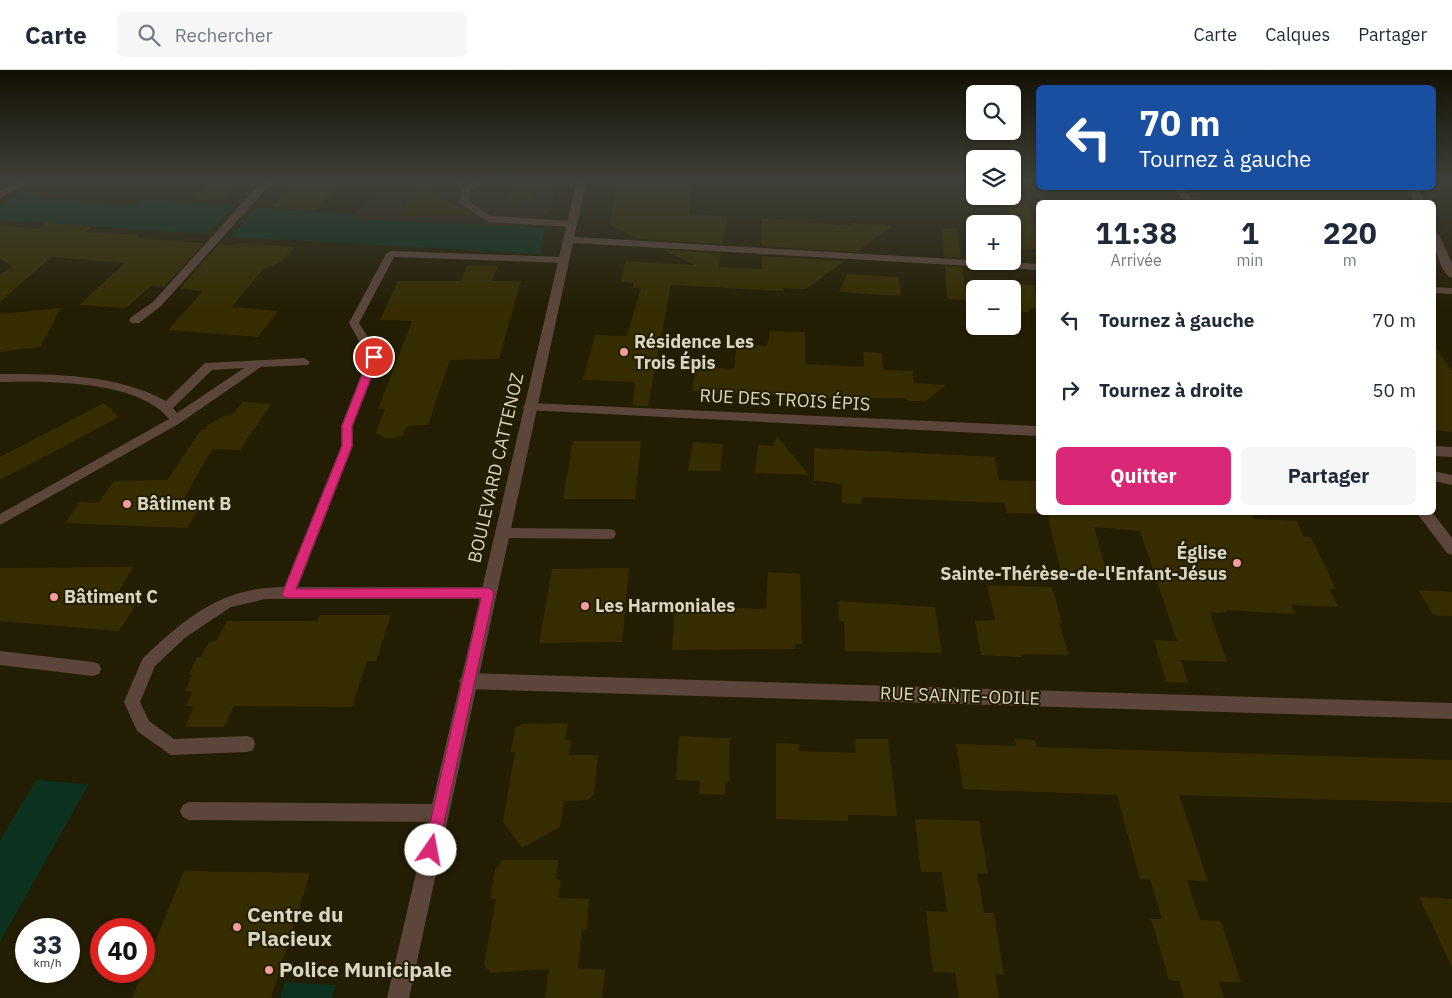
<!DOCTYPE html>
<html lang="fr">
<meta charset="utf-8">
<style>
:root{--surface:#fff;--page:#f6f6f7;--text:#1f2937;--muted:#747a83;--line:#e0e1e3;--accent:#db2777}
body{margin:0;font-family:"IBM Plex Sans",sans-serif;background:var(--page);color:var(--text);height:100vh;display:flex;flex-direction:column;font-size:19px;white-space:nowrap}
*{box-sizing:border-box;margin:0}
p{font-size:16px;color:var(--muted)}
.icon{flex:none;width:28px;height:28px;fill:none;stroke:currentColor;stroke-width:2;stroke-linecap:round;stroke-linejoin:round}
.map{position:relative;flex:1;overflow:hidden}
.sheet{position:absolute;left:1036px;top:130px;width:400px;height:315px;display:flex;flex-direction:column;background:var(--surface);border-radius:8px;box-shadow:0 1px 4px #0004}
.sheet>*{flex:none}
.top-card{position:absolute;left:1036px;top:15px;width:400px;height:105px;border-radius:8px;box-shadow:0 1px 4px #0004;background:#1a4fa0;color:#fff;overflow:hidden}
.fabs{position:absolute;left:966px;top:15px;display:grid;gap:10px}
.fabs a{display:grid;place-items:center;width:55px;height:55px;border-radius:8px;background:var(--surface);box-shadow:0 1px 4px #0004;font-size:25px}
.speed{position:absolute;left:15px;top:848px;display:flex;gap:10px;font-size:25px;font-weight:700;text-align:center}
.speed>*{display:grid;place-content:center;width:65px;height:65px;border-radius:50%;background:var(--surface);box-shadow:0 1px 4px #0004;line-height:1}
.speed small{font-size:12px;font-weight:400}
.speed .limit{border:8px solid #d22;background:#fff;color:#111}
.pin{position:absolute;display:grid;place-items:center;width:42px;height:42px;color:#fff;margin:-21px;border:2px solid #fff;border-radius:50%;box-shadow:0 1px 5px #0007}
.me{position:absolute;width:55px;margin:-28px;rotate:12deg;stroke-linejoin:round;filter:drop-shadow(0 0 4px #0008)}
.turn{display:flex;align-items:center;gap:18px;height:105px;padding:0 20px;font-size:22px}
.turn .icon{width:65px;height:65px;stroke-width:2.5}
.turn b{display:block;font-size:35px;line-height:42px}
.eta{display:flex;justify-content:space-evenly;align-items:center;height:85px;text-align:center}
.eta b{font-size:30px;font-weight:800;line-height:35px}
.primary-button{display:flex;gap:10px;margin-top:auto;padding:10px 20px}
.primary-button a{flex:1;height:58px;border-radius:8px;background:var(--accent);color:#fff;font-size:20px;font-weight:800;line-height:58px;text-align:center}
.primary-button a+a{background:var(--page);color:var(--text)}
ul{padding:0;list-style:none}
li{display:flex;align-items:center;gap:15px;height:70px;padding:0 20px}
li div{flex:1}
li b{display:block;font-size:19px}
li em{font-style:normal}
header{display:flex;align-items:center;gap:30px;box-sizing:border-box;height:70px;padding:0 25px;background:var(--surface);border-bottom:1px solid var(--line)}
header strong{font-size:24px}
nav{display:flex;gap:28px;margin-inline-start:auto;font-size:18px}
.search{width:350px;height:45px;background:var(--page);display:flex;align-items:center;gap:12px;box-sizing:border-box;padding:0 18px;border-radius:8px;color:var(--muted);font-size:19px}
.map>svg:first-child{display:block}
</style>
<header>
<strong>Carte</strong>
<div class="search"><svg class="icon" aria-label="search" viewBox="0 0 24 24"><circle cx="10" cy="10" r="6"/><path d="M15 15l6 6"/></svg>Rechercher</div>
<nav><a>Carte</a><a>Calques</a><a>Partager</a></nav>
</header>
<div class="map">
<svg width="1452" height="928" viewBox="0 0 1452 928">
<rect width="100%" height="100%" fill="#231d03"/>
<path fill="#2e2215" d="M381,110h177l-8,32 -13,7 -6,-1 -5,9 -172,-8 3,-4h-2z"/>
<path fill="#0c311e" d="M28,119l26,10 82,5 6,-5 94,6 -29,29 -207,-14v-15z
M257,137l100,8 -2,4 190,9 -5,26 -309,-17z
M36,710l53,4 -89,158v-102z
M285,912l51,3 -4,13h-52z"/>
<path fill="#352d00" d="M215,110h26l-21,21 -24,-1z
M297,110h44l-25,31 -43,-4z
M516,110h52l-62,29z
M618,110h74l-3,35 38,1 -4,28 -84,-5 -29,-14z
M423,116l47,29 -70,1 11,-25z
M1005,130l23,1 11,40v9l-21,-1z
M762,148l89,8v-3l41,3 -35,26 -95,-6z
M48,152l44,5 -7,5 55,3 -3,3 67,5 -40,44 -13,-1 -25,22 -47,-3 46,-42 -74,-6 -51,45v-27l12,-9 -12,-8v-33l38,4z
M957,158l4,30 -17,-1 -2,-28z
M239,173l56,4 -14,15 -18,7 -31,38 46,4 -20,26 -90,-7 35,-39 -24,-2 40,-45 12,1z
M663,180l58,3 -2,14 43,2v-13l83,5 -39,28 -23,-1v3l-112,-6 -23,121h-15l2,-24 -52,-2 12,-45 32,1 14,-48h-9l2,-5 -13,-1 4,-21 70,4z
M467,196h31l-6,15h29l-22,78 -49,1 -22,65 -21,1 -4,10 -16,3 -11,-6 9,-24h-7l34,-88 -32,-1 18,-39h63z
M945,196l17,1 5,33 -20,-1z
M847,204l52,3 2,19 -62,-4z
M1015,214l19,1 5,23h-8l-3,4 -16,-1v-24l3,1z
M61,238l-21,39 -40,5v-38z
M770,261l35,1v32l59,3 -1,-15 19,1 1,17 30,1 1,12 32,2 -20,16h-18l-3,-3h-73l-140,-7 4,-24 38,2 3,-25 30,2z
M1434,275l18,26v61l-18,-2z
M243,332l28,2 -31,46 -28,-1 -32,56 21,1 -14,22 -122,-5 15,-21 18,1 16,-22 53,-1 34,-50h4l3,-5 16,-9 8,-1z
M104,333l15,14 -119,63v-23z
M777,366l32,39 -54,-2 3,-28 15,1z
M573,371h68l-6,58h-72z
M693,372l30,2 -3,27h-32z
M814,378l181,9 4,23 40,1v33l-32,-1 -2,-10 -143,-6v7l-20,-1v-19l-28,-3z
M1047,442h204l2,7 44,2 7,16h7l25,52h-7l9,18 -47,-2 5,9 -70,-4 1,2 -17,1 17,49 -46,-2 7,23 -22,-1 -12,-42 23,1 -37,-110 -46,-4 14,51 -46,-2z
M133,497l-21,36 24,2 -17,26 -119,-10v-53z
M629,498l-7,74 -83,1 13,-74z
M768,502l32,2 2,70h-7v5l-123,1 3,-44 91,3z
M987,515l65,2 10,36h-3l10,32 -48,-1 1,3 -41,-2 -6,-34 20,-1z
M1418,520l34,2v24l-19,-1z
M838,531l97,6 7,46 -97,-2 -1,-29 -5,-1z
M320,545h71l-15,46h-9l-15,46 -118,-1 -10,21h-39l9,-21h-8l6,-14 -7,-1 7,-16 -3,-1 8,-17h4l8,-15 7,-1 11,-20h90z
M568,653l-3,17h6l-2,15h29l-4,40 -7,5 -23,1 -4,26 -38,21 -19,-26 12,-70h-4l4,-24 7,-4z
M679,666l51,2 -1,44h-4v13l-26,-1 1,-13 -24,-1z
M855,669h33l9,77 -49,-1v6l-72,-2v-76l23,1v7l57,2z
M1015,669l20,1 2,7 415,13v43l-273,-8 29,86 -21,-1 13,40 21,1 20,61h-22l5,16h-40l-5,-17 -10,-1 -18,-61h11l-12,-40h-10l-23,-84 -154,-6 -7,-45 60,2z
M915,749l64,2 9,53 -11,-1 7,40h10l10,62 -9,-1 4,24h-40l-4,-25 -22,-1 -7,-61 21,1 -5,-40h-21z
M503,790h55l-2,19 5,1 -3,18 31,1 -2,31h-5l-4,39h27l-3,29h-57l4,-29 -58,4 -7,-8 12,-66h-6l5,-30z
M184,801l126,2 -39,125h-139z
M1419,827l33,2v68z"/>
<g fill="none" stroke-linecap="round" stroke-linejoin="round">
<path fill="#5c463b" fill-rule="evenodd" d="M448,110h11l8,5 12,-5h12l-20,10 -2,11 21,15 82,5 5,3 -5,3 -84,-5 -27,-18 -2,-2 3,-12z
M391,181l172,6 5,3 -5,3 -169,-6 -35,66 21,34 -27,69v20l-55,141h190l5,2 2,4 -2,4 -5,2h-222l-35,8 -45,30 -31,29 -15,36 9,19 25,18 73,-3 6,2 2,6 -2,6 -6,2 -76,3 -34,-24 -13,-29 17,-40 3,-5c43,-40 78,-70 140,-70l57,-141v-20l27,-69 -19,-34 37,-69z
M304,288l6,4 -2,3 -47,2 -81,56 -180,102v-11l169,-95c-30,-39 -123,-38 -169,-37v-8c54,0 117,0 166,27l39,-38zM244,298l-67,45 -4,-5 39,-38z
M1434,401l18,4v10l-18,-4z
M502,458l107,1 5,1 2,4 -2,4 -5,1 -107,-1 -5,-1 -2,-4 2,-4z
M0,581l93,11 6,2 2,5 -2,5 -6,2 -93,-11z
M189,732l250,2 6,3 3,6 -3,6 -6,3 -250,-2 -6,-3 -3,-6 3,-6z"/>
<path fill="#5c463b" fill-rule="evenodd" d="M20,110h13l-33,18v-7z
M263,110h11l-113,126 -22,17h-8l-2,-3 2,-3 22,-15z
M530,333l509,23v10l-514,-26 -2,-3 2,-3z
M1434,376l18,1v10l-18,-1z
M468,603l984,30v16l-984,-30 -6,-3 -3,-5 3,-5z"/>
<path fill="#5c463b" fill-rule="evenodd" d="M577,110h10l-13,57 465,27v6l-466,-27 -164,755h-22z
M1173,118h10l12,14h-10z
M1408,118h10l6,14h-10z
M1434,162l5,3 13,28v15c-12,-3 -19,-36 -18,-46z
M1434,217l18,1v6l-18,-1z
M1416,442h16l20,26v17l-5,-2z"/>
</g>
<linearGradient id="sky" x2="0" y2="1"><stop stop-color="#131002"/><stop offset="0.46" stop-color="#3f4039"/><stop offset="1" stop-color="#3f4039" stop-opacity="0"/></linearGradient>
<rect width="1452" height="240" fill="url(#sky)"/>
<path fill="#db2777" stroke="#8e194d" d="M374,284l5,3 -27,69v20l-56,143 192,-1 4,2 2,3 -56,257 -2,5 -5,2 -5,-2 -2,-5 57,-252h-193l-4,-1 -2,-3 60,-148v-20l27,-69z"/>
<g fill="#f59b9b" stroke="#231d03" stroke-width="2">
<circle cx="624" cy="282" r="5"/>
<circle cx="127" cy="434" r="5"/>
<circle cx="1237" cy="493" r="5"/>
<circle cx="54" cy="527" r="5"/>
<circle cx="585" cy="536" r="5"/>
<circle cx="237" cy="857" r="5"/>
<circle cx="269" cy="900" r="5"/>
</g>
<g text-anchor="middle" stroke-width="4" stroke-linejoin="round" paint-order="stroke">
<g font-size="18" font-weight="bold" fill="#d8d5c4" stroke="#231d03" text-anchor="start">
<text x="634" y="278">Résidence Les<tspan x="634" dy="21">Trois Épis</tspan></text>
<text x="137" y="440">Bâtiment B</text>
<text x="1227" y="489" text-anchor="end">Église<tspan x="1227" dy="21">Sainte-Thérèse-de-l'Enfant-Jésus</tspan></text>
<text x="64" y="533">Bâtiment C</text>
<text x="595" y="542">Les Harmoniales</text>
</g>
<g font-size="18" fill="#d8d5c4" stroke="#231d03">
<text transform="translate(785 330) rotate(3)" y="6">RUE DES TROIS ÉPIS</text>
<text transform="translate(496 398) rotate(-77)" y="6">BOULEVARD CATTENOZ</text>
<text transform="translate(960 626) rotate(2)" y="6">RUE SAINTE-ODILE</text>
</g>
<g font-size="21" font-weight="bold" fill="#d8d5c4" stroke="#231d03" text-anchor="start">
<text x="247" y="852">Centre du<tspan x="247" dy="24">Placieux</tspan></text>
<text x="279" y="907">Police Municipale</text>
</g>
</g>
</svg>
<div class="fabs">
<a><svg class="icon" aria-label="search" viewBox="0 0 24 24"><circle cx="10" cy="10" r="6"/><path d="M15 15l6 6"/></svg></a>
<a><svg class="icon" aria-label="layers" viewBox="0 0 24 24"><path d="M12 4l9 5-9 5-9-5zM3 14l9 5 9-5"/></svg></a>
<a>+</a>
<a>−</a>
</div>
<div class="speed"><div>33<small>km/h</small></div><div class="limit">40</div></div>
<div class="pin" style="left:374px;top:287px;background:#d93025"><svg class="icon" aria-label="arrive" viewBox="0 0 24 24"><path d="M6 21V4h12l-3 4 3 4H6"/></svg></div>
<svg class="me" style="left:431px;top:780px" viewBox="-20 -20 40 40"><circle r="19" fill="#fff"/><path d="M0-13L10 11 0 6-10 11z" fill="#db2777"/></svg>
<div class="top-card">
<div class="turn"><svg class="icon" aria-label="left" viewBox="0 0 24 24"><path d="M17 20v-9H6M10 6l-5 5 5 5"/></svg><div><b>70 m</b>Tournez à gauche</div></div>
</div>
<section class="sheet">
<div class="eta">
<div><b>11:38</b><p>Arrivée</p></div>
<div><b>1</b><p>min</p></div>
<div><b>220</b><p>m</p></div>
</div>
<ul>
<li><svg class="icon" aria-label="left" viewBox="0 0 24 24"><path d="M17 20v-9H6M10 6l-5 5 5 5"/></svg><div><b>Tournez à gauche</b></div><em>70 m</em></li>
<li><svg class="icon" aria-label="right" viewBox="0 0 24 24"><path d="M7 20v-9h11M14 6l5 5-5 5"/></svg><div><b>Tournez à droite</b></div><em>50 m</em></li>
</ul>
<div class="primary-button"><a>Quitter</a><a>Partager</a></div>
</section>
</div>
